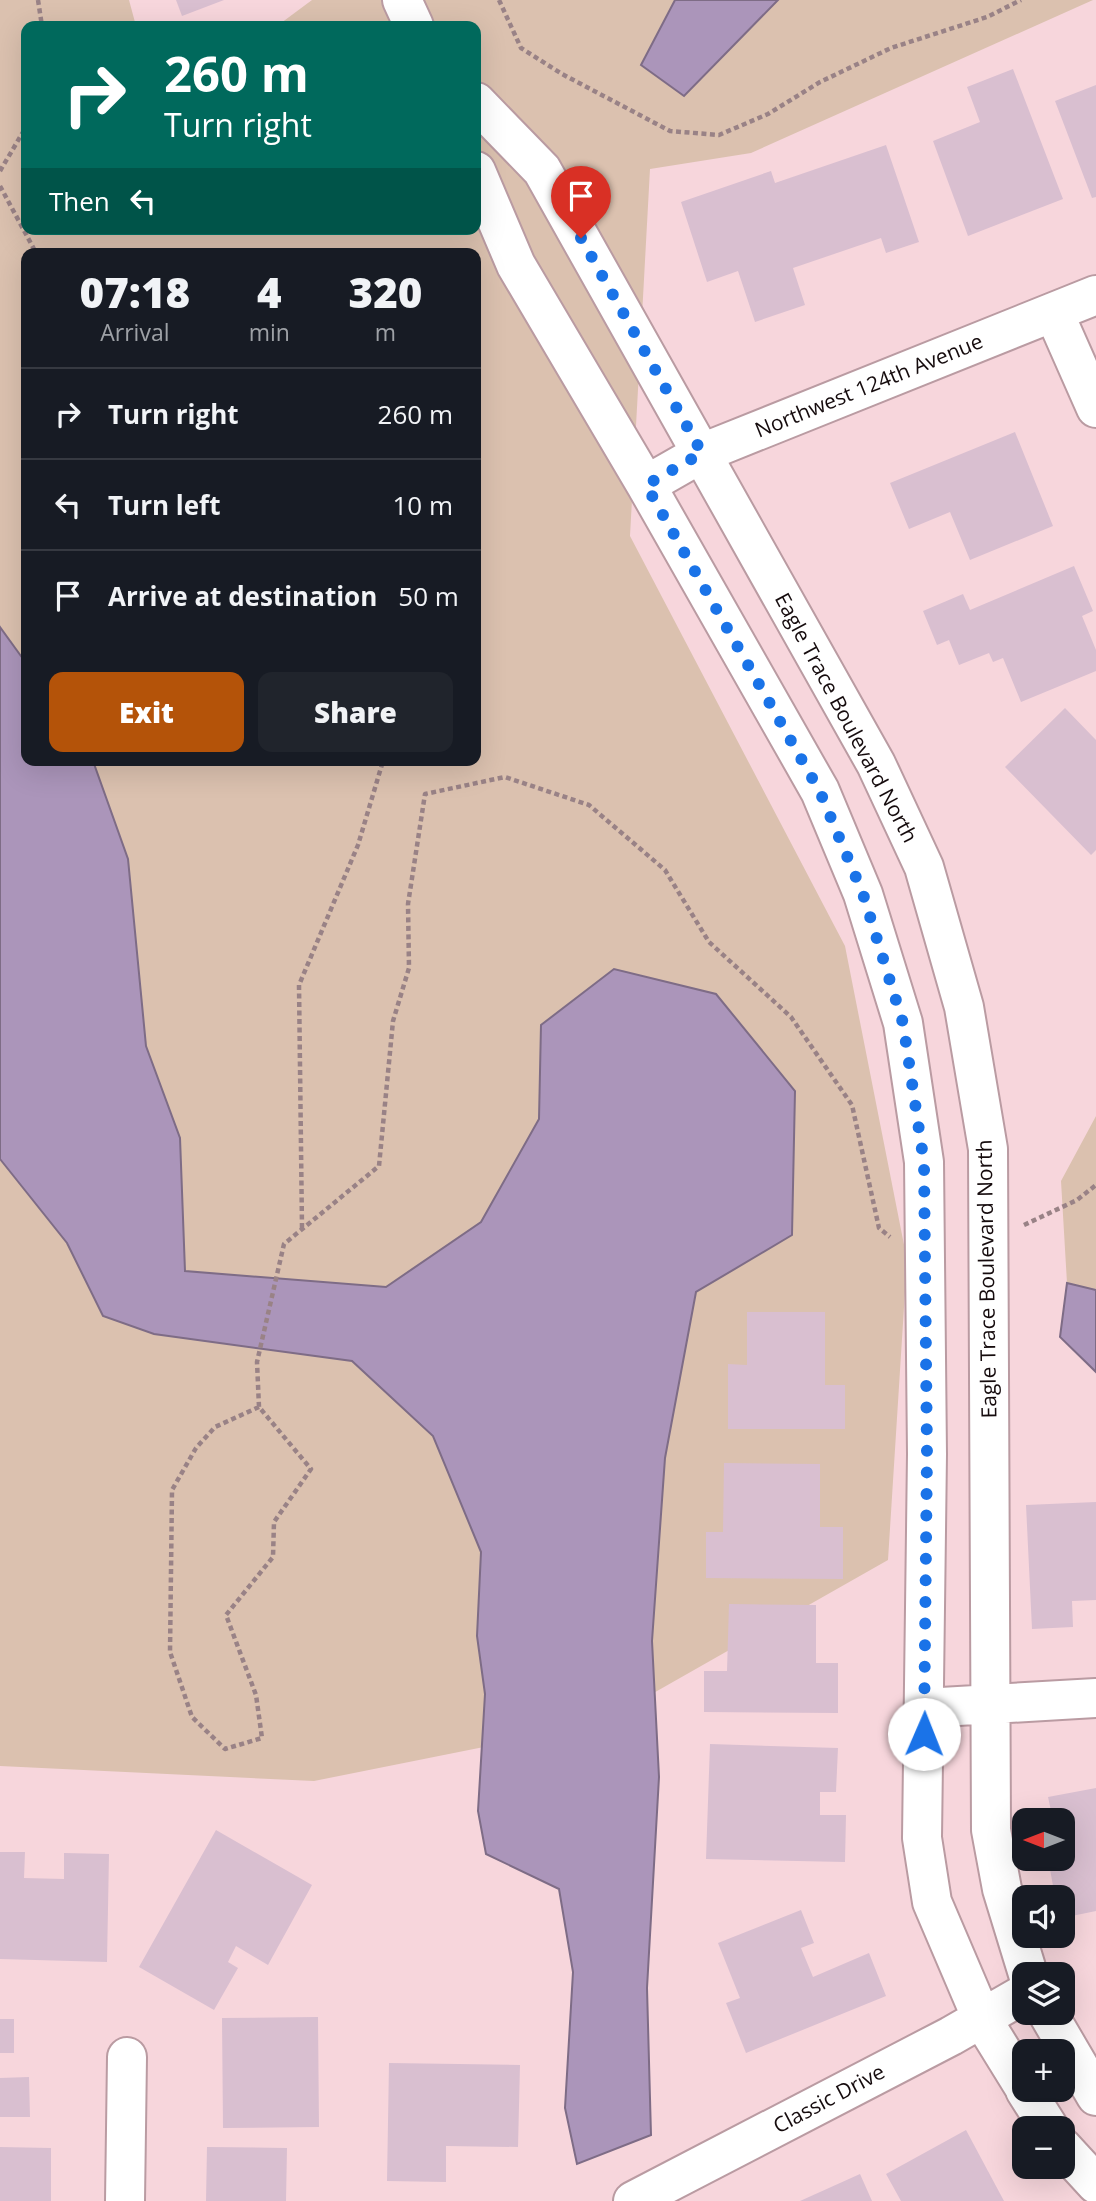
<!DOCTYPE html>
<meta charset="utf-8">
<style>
:root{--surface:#171b24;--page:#20242c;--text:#f1f3f6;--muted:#9ea1a6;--line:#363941;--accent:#b45309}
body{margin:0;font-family:"Open Sans",sans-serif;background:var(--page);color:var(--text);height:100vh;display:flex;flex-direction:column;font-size:26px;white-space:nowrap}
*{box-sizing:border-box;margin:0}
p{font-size:23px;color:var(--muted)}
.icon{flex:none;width:38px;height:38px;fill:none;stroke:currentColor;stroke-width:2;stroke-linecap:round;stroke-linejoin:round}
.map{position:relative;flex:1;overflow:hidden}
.sheet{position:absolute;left:21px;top:248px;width:460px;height:518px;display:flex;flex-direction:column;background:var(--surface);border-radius:14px;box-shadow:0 7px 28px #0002}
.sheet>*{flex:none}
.top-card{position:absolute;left:21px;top:21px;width:460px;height:214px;border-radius:14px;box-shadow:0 7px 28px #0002;background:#00695c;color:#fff;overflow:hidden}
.needle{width:46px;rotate:270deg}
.fabs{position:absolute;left:1012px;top:1808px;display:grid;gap:14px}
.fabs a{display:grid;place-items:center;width:63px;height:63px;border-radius:14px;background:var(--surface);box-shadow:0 7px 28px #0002;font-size:35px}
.pin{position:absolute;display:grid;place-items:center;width:60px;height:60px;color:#fff;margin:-72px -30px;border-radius:50% 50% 50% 0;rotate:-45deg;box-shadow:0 0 7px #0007}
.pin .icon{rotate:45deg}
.me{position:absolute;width:77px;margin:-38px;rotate:1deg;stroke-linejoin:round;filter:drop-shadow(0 0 5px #0008)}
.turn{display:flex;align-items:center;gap:24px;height:147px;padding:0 28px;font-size:32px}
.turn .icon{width:91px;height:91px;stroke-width:2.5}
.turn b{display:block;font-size:49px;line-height:60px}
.then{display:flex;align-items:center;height:66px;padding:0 28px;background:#0003;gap:14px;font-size:26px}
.eta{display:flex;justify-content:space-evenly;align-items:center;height:119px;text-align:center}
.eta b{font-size:42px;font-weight:800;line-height:49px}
.primary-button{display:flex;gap:14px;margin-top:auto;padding:14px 28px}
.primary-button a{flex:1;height:80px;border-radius:14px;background:var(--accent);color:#fff;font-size:28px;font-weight:800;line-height:80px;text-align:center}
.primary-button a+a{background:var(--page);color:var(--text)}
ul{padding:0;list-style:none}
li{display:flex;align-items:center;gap:21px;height:91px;padding:0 28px;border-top:2px solid var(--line)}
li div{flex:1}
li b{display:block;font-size:26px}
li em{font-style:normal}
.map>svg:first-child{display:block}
</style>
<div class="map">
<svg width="1096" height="2201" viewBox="0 0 1096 2201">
<rect width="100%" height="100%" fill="#f7d6dc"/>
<path fill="#dbc1af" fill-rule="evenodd" d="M0,0h129l7,26h-110v203h450v-203h-199l35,-26h781l-342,153 -101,16 -20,367 215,410 62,314 -19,300 -289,164 -285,57 -314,-15zM26,254h450v507h-450z
M1096,1116v174l-29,-7 -6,-102z"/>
<path fill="#ab95ba" stroke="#7e6c86" stroke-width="2" d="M675,0h103l-94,96 -43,-31z
M0,627l26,36v98h67l35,98 18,187 34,92 5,133 201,16 95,-65 58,-103 2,-94 73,-56 102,25 79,97 -3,144 -96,57 -31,166 -13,183 7,136 -12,211 4,147 -74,29 -12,-56 8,-136 -14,-83 -73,-35 -8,-43 7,-117 -8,-58 4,-84 -48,-116 -81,-75 -198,-27 -51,-18 -36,-73 -67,-84z
M1067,1283l29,7v82l-36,-35z"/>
<path fill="#d9bfd0" d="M176,0h48l-42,16z
M1013,69l50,130 -95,37 -35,-95 47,-19 -13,-35z
M1096,85v112l-4,1 -37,-97z
M886,145l33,97 -33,11 -5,-15 -88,30 12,37 -50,17 -17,-51 -31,11 -26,-80 90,-31 4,12z
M1015,432l38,94 -83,34 -20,-48 -41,17 -19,-46z
M1074,566l19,45 -11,5 14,34v21l-75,31 -18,-44 -10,4 -4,-9 -30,12 -10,-25 -12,5 -14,-34 40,-17 7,16z
M1065,708l31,32v110l-5,5 -86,-88z
M747,1312h78v73h20v44h-117v-65l19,1z
M724,1463l96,1v63h23v52l-137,-1v-46h17z
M1096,1502v98l-24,1 1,26 -41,2 -6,-124z
M729,1604l87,1v58h22v50l-134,-1v-41h23z
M710,1744l128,4 -2,44h-16v23h26l-1,47 -139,-3z
M1096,1788v123l-34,7v-21h-7l-7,-39h14v-38h-9l-5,-23z
M216,1830l96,55 -44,80 -32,-19 -8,16 10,6 -24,42 -75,-43z
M0,1852h25l-1,26 40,1v-26l45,1 -2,108 -107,-3z
M801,1910l13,33 -13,5 12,29 56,-24 17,43 -140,57 -20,-50 14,-5 -22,-55z
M318,2017l1,110 -96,1 -1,-110z
M0,2019h14v34h-14z
M389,2063l131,2 -2,82 -72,-1v36l-59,-1z
M29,2077l1,40h-30v-39z
M966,2130l38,71h-103l-15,-27z
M0,2147l51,1v53h-51z
M207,2147l80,1 -1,53h-80z
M860,2174l12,27h-72z"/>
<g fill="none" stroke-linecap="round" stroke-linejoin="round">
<defs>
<path id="minor" d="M402,0l12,26
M476,102l66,68 334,594 48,103 40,140 24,142 3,681 11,59 26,85
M476,171l40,94 130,220 174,306 43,103 40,129 21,139 3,292 -5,384 10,64 50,117 42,68
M1054,313l42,95
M646,485l56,-32 394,-158
M924,1708l172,-10
M1047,2012l49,84
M1025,2090l24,38
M1062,2147l34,37
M125,2201l2,-144
M633,2201l318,-165 73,-42"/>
</defs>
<use href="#minor" stroke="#ba9ba2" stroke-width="42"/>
<path stroke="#998286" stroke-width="4.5" stroke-dasharray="5 3.5" stroke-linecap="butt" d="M38,0l4,26
M499,0l22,48 41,26 108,57 49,4 49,-21 52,-32 71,-34 96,-31 34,-17
M0,171l26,-44
M0,186l35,65 8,3
M1024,1225l53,-25 19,-15
M302,1228l-3,-243 59,-140 25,-84
M259,1407l-44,20 -19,21 -24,42 -2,162 22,65 33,32 37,-11 -6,-43 -30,-80 47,-58 1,-35 37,-53 -52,-62 -2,-45 27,-118 95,-78 14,-145 16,-53 -1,-64 17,-110 80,-17 84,28 76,65 44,72 82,75 61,88 27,123 11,9"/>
<use href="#minor" stroke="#fff" stroke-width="38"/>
</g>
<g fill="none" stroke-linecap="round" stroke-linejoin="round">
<path stroke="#1a73e8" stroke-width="12" stroke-dasharray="0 21.6" d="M581,238l121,215 -56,32 174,307 43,102 40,129 21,140 3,291 -3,280"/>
</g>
<g text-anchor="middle" stroke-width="5" stroke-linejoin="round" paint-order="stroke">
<g font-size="21" fill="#150b0d" stroke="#fff">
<text transform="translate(869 386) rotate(-22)" y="7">Northwest 124th Avenue</text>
<text transform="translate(846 718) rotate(62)" y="7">Eagle Trace Boulevard North</text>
<text transform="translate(987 1279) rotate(-91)" y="7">Eagle Trace Boulevard North</text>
<text transform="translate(829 2099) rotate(-28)" y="7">Classic Drive</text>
</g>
</g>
</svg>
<div class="fabs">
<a><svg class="needle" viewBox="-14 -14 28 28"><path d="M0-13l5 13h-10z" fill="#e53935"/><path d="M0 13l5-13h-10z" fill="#9ea1a6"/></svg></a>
<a><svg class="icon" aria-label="sound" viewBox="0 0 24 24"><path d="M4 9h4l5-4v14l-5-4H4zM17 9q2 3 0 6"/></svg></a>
<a><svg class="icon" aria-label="layers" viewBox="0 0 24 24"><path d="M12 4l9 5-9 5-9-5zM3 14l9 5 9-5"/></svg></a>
<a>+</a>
<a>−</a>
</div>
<div class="pin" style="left:581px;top:238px;background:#d93025"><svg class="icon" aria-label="arrive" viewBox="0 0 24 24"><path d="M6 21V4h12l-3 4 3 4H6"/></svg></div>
<svg class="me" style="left:924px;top:1734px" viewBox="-20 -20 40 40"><circle r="19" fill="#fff"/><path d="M0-13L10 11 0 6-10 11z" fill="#1a73e8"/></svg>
<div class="top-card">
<div class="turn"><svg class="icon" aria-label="right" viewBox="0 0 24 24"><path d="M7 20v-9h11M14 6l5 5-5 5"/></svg><div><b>260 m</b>Turn right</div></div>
<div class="then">Then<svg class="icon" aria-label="left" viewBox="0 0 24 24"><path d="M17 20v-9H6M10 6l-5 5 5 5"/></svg></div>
</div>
<section class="sheet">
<div class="eta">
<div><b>07:18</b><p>Arrival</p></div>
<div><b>4</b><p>min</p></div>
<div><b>320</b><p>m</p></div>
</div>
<ul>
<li><svg class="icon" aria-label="right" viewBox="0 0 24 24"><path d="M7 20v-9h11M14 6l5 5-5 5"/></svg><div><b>Turn right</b></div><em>260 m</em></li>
<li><svg class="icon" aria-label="left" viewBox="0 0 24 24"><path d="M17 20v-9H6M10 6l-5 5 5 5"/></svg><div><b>Turn left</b></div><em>10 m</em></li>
<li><svg class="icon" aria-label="arrive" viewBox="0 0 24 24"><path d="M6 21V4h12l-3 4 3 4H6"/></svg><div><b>Arrive at destination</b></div><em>50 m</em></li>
</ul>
<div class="primary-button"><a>Exit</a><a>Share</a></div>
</section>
</div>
